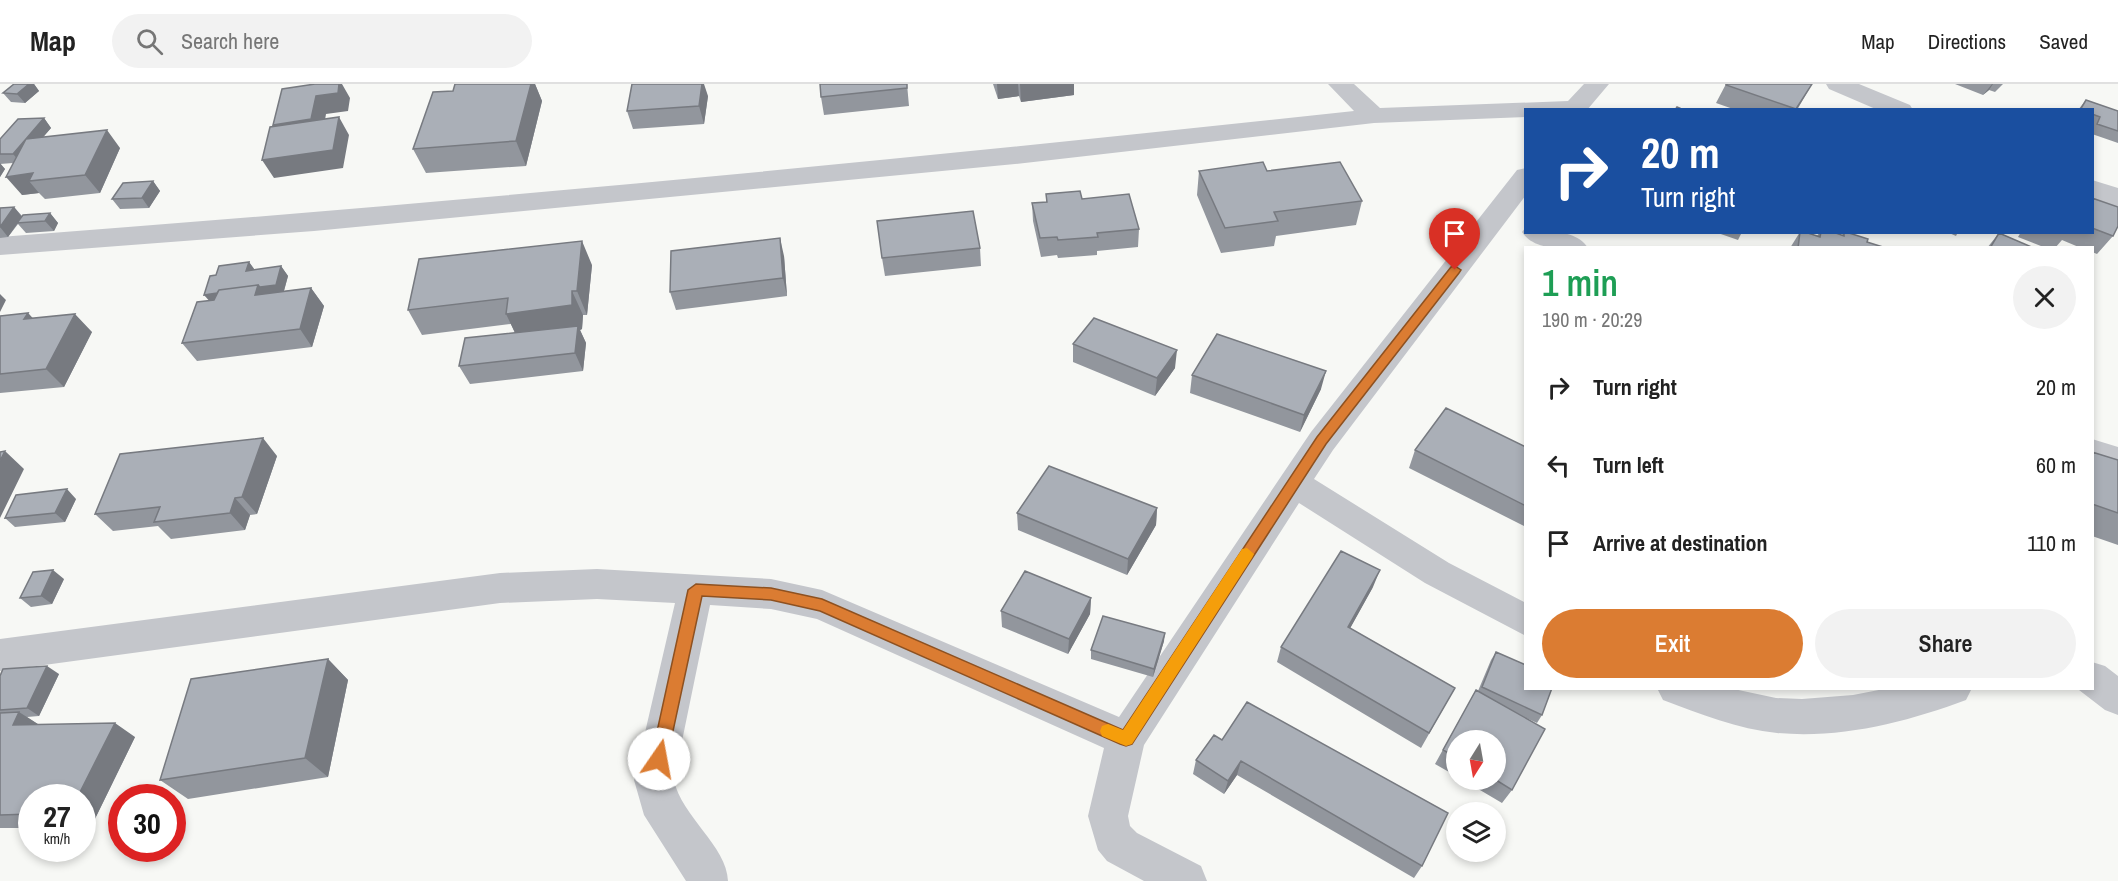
<!DOCTYPE html>
<meta charset="utf-8">
<style>
:root{--surface:#fff;--page:#f2f2f2;--text:#222;--muted:#767676;--line:#e0e0e0;--accent:#db7c32}
body{margin:0;font-family:"Archivo Narrow",sans-serif;background:var(--page);color:var(--text);height:100vh;display:flex;flex-direction:column;font-size:22px;white-space:nowrap}
*{box-sizing:border-box;margin:0}
p{font-size:20px;color:var(--muted)}
.icon{flex:none;width:33px;height:33px;fill:none;stroke:currentColor;stroke-width:2;stroke-linecap:round;stroke-linejoin:round}
.map{position:relative;flex:1;overflow:hidden}
.side{position:absolute;left:1524px;top:162px;width:570px;height:444px;display:flex;flex-direction:column;background:var(--surface);border-radius:0px;box-shadow:0 3px 9px #0003}
.side>*{flex:none}
.top-card{position:absolute;left:1524px;top:24px;width:570px;height:126px;border-radius:0px;box-shadow:0 3px 9px #0003;background:#1a4fa0;color:#fff;overflow:hidden}
.needle{width:39px;rotate:191deg}
.controls{position:absolute;left:1446px;top:646px;display:grid;gap:12px}
.controls a{display:grid;place-items:center;width:60px;height:60px;border-radius:50%;background:var(--surface);box-shadow:0 3px 9px #0003;font-size:30px}
.speed{position:absolute;left:18px;top:700px;display:flex;gap:12px;font-size:30px;font-weight:700;text-align:center}
.speed>*{display:grid;place-content:center;width:78px;height:78px;border-radius:50%;background:var(--surface);box-shadow:0 3px 9px #0003;line-height:1}
.speed small{font-size:15px;font-weight:400}
.speed .limit{border:9px solid #d22;background:#fff;color:#111}
.pin{position:absolute;display:grid;place-items:center;width:51px;height:51px;color:#fff;margin:-62px -26px;border-radius:50% 50% 50% 0;rotate:-45deg;box-shadow:0 0 6px #0007}
.pin .icon{rotate:45deg}
.me{position:absolute;width:66px;margin:-33px;rotate:12deg;stroke-linejoin:round;filter:drop-shadow(0 0 4px #0008)}
.turn{display:flex;align-items:center;gap:21px;height:126px;padding:0 18px;font-size:27px}
.turn .icon{width:78px;height:78px;stroke-width:2.5}
.turn b{display:block;font-size:42px;line-height:51px}
.round{display:grid;place-items:center;flex:none;width:63px;height:63px;border-radius:32px;background:var(--page)}
.summary{display:flex;align-items:center;justify-content:space-between;height:102px;padding:0 18px}
h1{font-size:36px;font-weight:600;line-height:45px;color:#1e9e55}
.button{display:flex;gap:12px;margin-top:auto;padding:12px 18px}
.button a{flex:1;height:69px;border-radius:36px;background:var(--accent);color:#fff;font-size:24px;font-weight:600;line-height:69px;text-align:center}
.button a+a{background:var(--page);color:var(--text)}
ul{padding:0;list-style:none}
li{display:flex;align-items:center;gap:18px;height:78px;padding:0 18px}
li div{flex:1}
li b{display:block;font-size:22px}
li em{font-style:normal}
header{display:flex;align-items:center;gap:36px;box-sizing:border-box;height:84px;padding:0 30px;background:var(--surface);border-bottom:2px solid var(--line)}
header strong{font-size:28px}
nav{display:flex;gap:33px;margin-inline-start:auto;font-size:21px}
.search{width:420px;height:54px;background:var(--page);display:flex;align-items:center;gap:15px;box-sizing:border-box;padding:0 21px;border-radius:33px;color:var(--muted);font-size:22px}
.map>svg:first-child{display:block}
</style>
<header>
<strong>Map</strong>
<div class="search"><svg class="icon" aria-label="search" viewBox="0 0 24 24"><circle cx="10" cy="10" r="6"/><path d="M15 15l6 6"/></svg>Search here</div>
<nav><a>Map</a><a>Directions</a><a>Saved</a></nav>
</header>
<div class="map">
<svg width="2118" height="797" viewBox="0 0 2118 797">
<rect width="100%" height="100%" fill="#f7f8f5"/>
<g fill="none" stroke-linecap="round" stroke-linejoin="round">
<path fill="#c4c6cb" fill-rule="evenodd" d="M1328,0h26l26,24 188,-7 16,-17h25l-22,26h-61v7l-152,6 -359,41 -701,67 -314,24v-18c452,-34 903,-77 1354,-126z
M1826,0h33l51,21 3,5h-35l-49,-21z
M1526,84v27l-193,255 -19,29 135,84 77,40v33l-101,-53 -126,-80 -155,242 -16,71 2,10 7,7 64,33 6,15h-63l-37,-20 -9,-11 -10,-34 16,-68 -287,-129 -46,-10 -61,-4 -36,175c7,36 53,66 54,101h-42l-42,-66 -10,-35 41,-177 -78,-4 -97,4 -500,68v-32l500,-66 97,-4 174,10 51,11 297,127 192,-285 206,-262z
M2092,96l26,8v19l-26,-9z
M1526,143v5c19,0 50,-4 62,16 -21,0 -53,4 -66,-16z
M2092,355l26,8v24l-26,-7z
M2092,578l13,4 13,10v39l-13,-5 -26,-20 13,-2z
M1657,604h72l47,10 26,1 51,-4 36,-7h83l-6,12c-59,22 -125,39 -189,33 -39,-4 -77,-19 -114,-33z"/>
</g>
<path fill="#92969d" d="M14,0h20l5,7 -14,12 -14,-1 -8,-9z
M455,0h80l7,17 -16,65 -100,7 -13,-24 40,-58z
M907,0l2,22 -85,9 -3,-18z
M993,0h81v11l-53,7 -2,-6 -21,3z
M1726,0h86l-15,26h-61l-20,-7z
M1955,0h48l-8,8 -6,-2 -6,5z
M708,12l-4,28 -71,5 -6,-18z
M2086,16l32,11v32l-26,-9v-24h-14z
M44,34l7,10 -8,9 77,11 -20,45 -55,6 -6,-6 -17,2 -9,-32 -13,1 5,5 -5,8v-38z
M1199,87h68l95,30 -6,24 -80,11 -2,10 -53,7 -24,-58z
M153,97l7,10 -11,17 -29,1 -8,-10z
M1046,110l36,5 57,30 -1,18 -41,4v4l-39,3 -1,-3 -16,2 -8,-36 -1,-18 14,-1z
M2092,114l21,38 -16,18 -5,-2v-4h-11l-19,-8 -7,8h-9l-28,-11 3,-5h71z
M14,123l8,9 28,-3 8,10 -4,8 -28,2 -8,-9 -10,13 -8,1v-30z
M1715,148h27l-4,8z
M1800,148h5l12,4 3,-4h13l9,3 2,-3 23,10 19,6h-96z
M1947,148h11l-2,4z
M1999,149l35,15h-47z
M980,164l1,18 -96,10 -3,-18z
M784,172l3,40 -111,14 -6,-18z
M249,178l6,8 26,-4 7,10 -4,15 27,-3 13,18 -12,41 -115,14 -15,-18 27,-43 7,-25z
M592,181l-5,50h-4l-1,14 -2,1 6,13 -3,28 -113,13 -11,-18 56,-33 -4,-9 -89,11 -14,-25z
M28,229l4,5 60,14 -28,55 -64,6v-77z
M1073,260l102,24 -20,28 -82,-34z
M1192,291l129,14 -21,43 -110,-39z
M1526,363v80l-117,-59 6,-18z
M2092,368l26,8v85l-26,-9z
M277,372l-20,58 -7,1 -5,15 -74,9 -13,-13 -45,5 -18,-17z
M76,415l-11,23 -50,5 -10,-9z
M1157,424l-1,17 -29,50 -109,-45 -1,-17z
M64,495l-12,25 -21,3 -11,-9z
M1373,503l-23,41 105,60 -34,60 -144,-86 4,-15z
M1091,514l-1,16 -22,40 -66,-27 -1,-16z
M1164,557l-11,36 -62,-18v-9z
M1496,568l46,63 -5,8 -13,-6 -12,73 -10,13 -39,-23h33l-40,-39v35l-21,-12 41,-74 2,1 13,-31z
M328,575l20,21 -20,97 -140,22 -28,-19z
M59,590l-20,42 -12,1 12,8 96,12 -44,90h-9v-29h-50v30h-32v-152z
M1222,656l200,126 -8,12 -177,-103 -13,19 -31,-20 3,-14z"/>
<path fill="#777a80" d="M29,0h5l5,7 -14,12 -8,-9z
M339,0h3l8,14 -2,13 -22,3 -4,24 -38,5 -11,-18 43,-29z
M531,0h4l7,17 -16,65 -10,-25z
M702,0h2l4,12 -4,28 -5,-18z
M997,0h21l1,12 -21,3z
M1020,0h54v11l-53,7z
M1992,0h1l-4,6 -6,5z
M339,33l10,18 -6,33 -69,10 -12,-18z
M44,34l7,10 -30,35 -8,-9z
M107,46l13,18 -20,45 -15,-18z
M0,79l5,6 -5,8z
M33,89l-4,8 10,12 -17,2 -16,-18z
M153,97l7,10 -11,17 -7,-10z
M14,123l8,10 -14,20 -8,-10z
M50,129l8,10 -4,8 -9,-10z
M780,154l4,18 3,40 -4,-18z
M582,157l10,24 -5,50 -10,-24z
M249,178l7,10 -10,-1z
M281,182l7,10 -5,18 -71,10 -8,-9 54,-10z
M311,204l13,18 -12,41 -12,-18z
M572,207l11,24 -1,14 -2,1 6,13 -3,28 -8,-18 -57,-14 -12,-25z
M0,210l6,6 -6,12z
M28,229l17,18 -21,-12z
M75,230l17,18 -28,55 -18,-18z
M1177,266l-2,18 -20,28 2,-18z
M1326,287l-5,18 -21,43 4,-17z
M263,354l14,18 -20,58 -15,-17z
M5,367l19,18 -24,49v-57z
M67,405l9,10 -11,23 -10,-9z
M235,414l15,17 -5,15 -15,-17z
M1157,424l-1,17 -29,50 1,-16z
M53,486l11,9 -12,25 -11,-8z
M1380,486l-7,17 -31,56 6,-16z
M1091,514l-1,16 -22,40 1,-15z
M1165,549l-1,8 -11,36 1,-8z
M328,575l20,21 -20,97 -23,-19z
M47,582l12,8 -20,42 -12,-8z
M19,628l22,14 -28,-1z
M115,639l20,14 -44,90 -9,-5v-24h-5z
M1241,677l-4,14 -13,19 4,-13z"/>
<path fill="#aaafb7" stroke="#777a80" stroke-width="1.5" d="M14,0h15l-12,10 -14,-1z
M315,0h24l-1,9 -22,3 -5,23 -38,6 9,-36z
M455,0h76l-15,57 -103,8 20,-57 20,-1z
M632,0h70l-3,22 -72,5z
M820,0h87v4l-86,9z
M1726,0h86l-16,25 -70,-24z
M2086,16l32,11v20l-21,-7 3,-7 -8,-3v-4h-12z
M1677,23l7,3h-9z
M339,33l-6,33 -71,10 8,-33z
M44,34l-31,36h-13v-15l18,-20z
M107,46l-22,45 -56,6 4,-8 -27,4 20,-38z
M1263,78l4,9 73,-9 22,39 -88,11 4,9 -53,7 -26,-57z
M153,97l-11,17 -30,1 11,-16z
M1080,107l2,8 47,-5 10,35 -42,4 1,4 -40,3 -1,-3 -17,1 -8,-35 15,-1 -1,-8z
M2092,114l26,9v19l-5,10 -21,-8z
M14,123l-14,20v-19z
M973,127l7,37 -98,10 -5,-37z
M50,129l-5,8 -28,2 6,-8z
M1800,148h5l15,5 1,-5h12l11,4v-4h2l22,7 -1,3 19,6h-88z
M1999,149l35,15h-44z
M780,154l3,40 -113,14 1,-41z
M582,157l-5,50h-5v14l-66,9 2,-16 -100,12 11,-51z
M249,178l-3,9 35,-5 -5,19 -16,2 -2,-2 -39,5 -2,3 -13,2 6,-19 6,-1 3,-9z
M258,201l-3,10 56,-7 -11,41 -118,14 15,-41 17,-2 5,-10z
M28,229l-4,6 51,-5 -29,55 -46,5v-58z
M1094,234l83,32 -20,28 -84,-34z
M578,242l-3,27 -116,13 6,-28z
M1217,250l109,37 -22,44 -112,-40z
M1446,324l80,39v59l-111,-56z
M263,354l-21,59 -7,1 -5,15 -76,9 6,-15 -65,7 25,-60z
M5,367l-5,10v-9z
M2092,368l26,8v53l-26,-9z
M1049,382l108,42 -29,51 -111,-46z
M67,405l-12,24 -50,5 11,-23z
M1341,467l39,19 -32,57 107,61 -26,45 -148,-86z
M53,486l-12,26 -21,2 13,-26z
M1025,487l66,27 -22,41 -68,-28z
M1103,532l62,17 -11,36 -63,-19z
M1496,568l30,13v23h26l-10,27 -60,-28z
M328,575l-23,99 -145,22 31,-101z
M47,582l-20,42 -27,2v-34l3,-7z
M1476,606l69,39 -33,61 -16,-10v-39h-40v16l-13,-7z
M1247,618l201,111 -26,53 -181,-105 -13,20 -32,-21 18,-25 8,5z
M19,628l-6,13 102,-2 -38,75h-45v16l-32,1v-102z"/>
<path fill="#db7c32" stroke="#8e5120" stroke-width="1.5" d="M1455,182l6,4 -2,3 -133,171 -194,300 -6,2 -6,-2 -300,-133 -49,-11 -69,-4 -35,163 -3,5 -5,3 -6,-3 -2,-5 37,-169 8,-6 75,4 51,11 301,131 194,-293 134,-170z"/>
<path fill="#f59e0b" d="M1247,464l7,6 -2,4 -120,186 -6,2 -24,-10 -2,-5 2,-5 6,-2 15,6 119,-181z"/>
</svg>
<div class="controls">
<a><svg class="needle" viewBox="-14 -14 28 28"><path d="M0-13l5 13h-10z" fill="#e53935"/><path d="M0 13l5-13h-10z" fill="#767676"/></svg></a>
<a><svg class="icon" aria-label="layers" viewBox="0 0 24 24"><path d="M12 4l9 5-9 5-9-5zM3 14l9 5 9-5"/></svg></a>
</div>
<div class="speed"><div>27<small>km/h</small></div><div class="limit">30</div></div>
<div class="pin" style="left:1455px;top:186px;background:#d93025"><svg class="icon" aria-label="arrive" viewBox="0 0 24 24"><path d="M6 21V4h12l-3 4 3 4H6"/></svg></div>
<svg class="me" style="left:659px;top:675px" viewBox="-20 -20 40 40"><circle r="19" fill="#fff"/><path d="M0-13L10 11 0 6-10 11z" fill="#db7c32"/></svg>
<div class="top-card">
<div class="turn"><svg class="icon" aria-label="right" viewBox="0 0 24 24"><path d="M7 20v-9h11M14 6l5 5-5 5"/></svg><div><b>20 m</b>Turn right</div></div>
</div>
<section class="side">
<div class="summary"><div><h1>1 min</h1><p>190 m · 20:29</p></div><a class="round"><svg class="icon" aria-label="close" viewBox="0 0 24 24"><path d="M6 6l12 12M18 6L6 18"/></svg></a></div>
<ul>
<li><svg class="icon" aria-label="right" viewBox="0 0 24 24"><path d="M7 20v-9h11M14 6l5 5-5 5"/></svg><div><b>Turn right</b></div><em>20 m</em></li>
<li><svg class="icon" aria-label="left" viewBox="0 0 24 24"><path d="M17 20v-9H6M10 6l-5 5 5 5"/></svg><div><b>Turn left</b></div><em>60 m</em></li>
<li><svg class="icon" aria-label="arrive" viewBox="0 0 24 24"><path d="M6 21V4h12l-3 4 3 4H6"/></svg><div><b>Arrive at destination</b></div><em>110 m</em></li>
</ul>
<div class="button"><a>Exit</a><a>Share</a></div>
</section>
</div>
